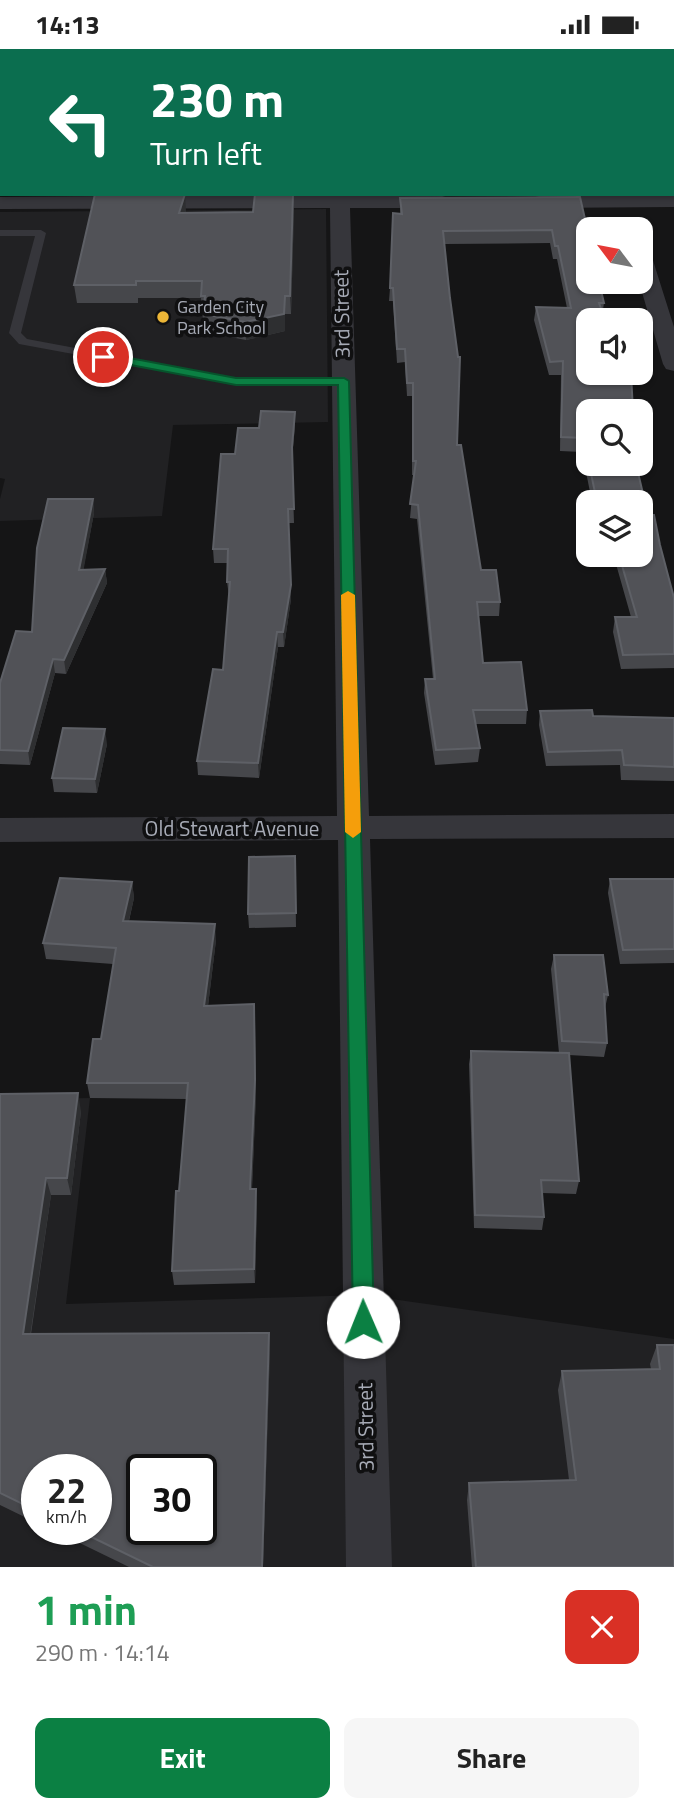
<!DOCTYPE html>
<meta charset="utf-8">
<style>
:root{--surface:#fff;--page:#f6f6f6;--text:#222;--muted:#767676;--accent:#0b8043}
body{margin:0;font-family:"Titillium Web",sans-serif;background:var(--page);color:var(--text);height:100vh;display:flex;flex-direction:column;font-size:26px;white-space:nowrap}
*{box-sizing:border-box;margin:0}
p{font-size:23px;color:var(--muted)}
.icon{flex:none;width:38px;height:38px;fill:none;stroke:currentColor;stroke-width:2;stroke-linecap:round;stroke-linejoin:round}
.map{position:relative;height:1518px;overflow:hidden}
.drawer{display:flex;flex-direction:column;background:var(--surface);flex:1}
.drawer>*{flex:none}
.guide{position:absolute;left:0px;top:0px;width:676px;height:147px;box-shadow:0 2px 5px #0004;background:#0b6e4f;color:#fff;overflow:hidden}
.needle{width:46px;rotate:302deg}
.controls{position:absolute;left:576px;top:168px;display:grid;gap:14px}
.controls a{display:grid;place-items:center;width:77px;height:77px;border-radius:14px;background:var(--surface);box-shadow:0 2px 5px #0004;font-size:35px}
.speed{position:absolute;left:21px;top:1405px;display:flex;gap:14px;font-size:35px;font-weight:700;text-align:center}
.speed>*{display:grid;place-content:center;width:91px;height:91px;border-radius:50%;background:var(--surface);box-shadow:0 2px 5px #0004;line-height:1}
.speed small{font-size:18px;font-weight:400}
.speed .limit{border:4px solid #111;border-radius:10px;background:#fff;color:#111}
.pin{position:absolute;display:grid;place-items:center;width:60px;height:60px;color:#fff;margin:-30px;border:4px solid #fff;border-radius:50%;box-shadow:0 2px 7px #0007}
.me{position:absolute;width:77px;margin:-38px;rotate:359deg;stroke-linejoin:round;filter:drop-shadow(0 0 5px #0008)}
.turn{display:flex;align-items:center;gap:24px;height:147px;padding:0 35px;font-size:32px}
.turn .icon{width:91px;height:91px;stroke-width:2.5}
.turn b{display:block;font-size:49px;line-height:60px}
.round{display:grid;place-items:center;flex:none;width:74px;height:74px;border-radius:14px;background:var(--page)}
.head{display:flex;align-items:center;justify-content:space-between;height:119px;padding:0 35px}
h1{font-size:42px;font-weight:700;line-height:52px;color:#1e9e55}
.action{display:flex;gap:14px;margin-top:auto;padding:14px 35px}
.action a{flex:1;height:80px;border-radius:14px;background:var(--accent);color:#fff;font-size:28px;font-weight:700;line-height:80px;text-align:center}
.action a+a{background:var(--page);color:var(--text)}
.status{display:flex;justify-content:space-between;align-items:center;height:49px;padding:0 35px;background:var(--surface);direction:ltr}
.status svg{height:19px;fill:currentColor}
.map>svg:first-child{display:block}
</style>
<div class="status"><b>14:13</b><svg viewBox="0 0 49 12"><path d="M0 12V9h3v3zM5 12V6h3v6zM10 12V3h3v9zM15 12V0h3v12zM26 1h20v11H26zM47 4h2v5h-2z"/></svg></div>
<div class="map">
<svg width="674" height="1518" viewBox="0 0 674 1518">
<rect width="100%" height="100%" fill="#151516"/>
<path fill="#212123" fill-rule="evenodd" d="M326,160l2,213 -155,3 -11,91 -162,5v-22l5,-20 -5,-1v-266z
M90,1049l-24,206 297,-9 311,44v228h-674v-467zM37,1421h59v59h-59zM142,1421h59v59h-59z"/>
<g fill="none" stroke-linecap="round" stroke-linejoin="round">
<path fill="#36363b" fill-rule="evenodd" d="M0,181h41l5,3 -25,100 6,6 209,39h108l6,3 -6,3h-108l-217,-40 -10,-11 26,-97h-35z"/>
<path fill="#36363b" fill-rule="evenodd" d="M85,0h16l-17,2z
M329,0h16v2h-16z
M572,0h16l1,2h-17z
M330,145l112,2 7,2 3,4 -3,4 -7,2h-92l19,608 305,-2v24l-304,1 22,728h-46l-8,-727 -338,2v-24l337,-2 -7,-608 -330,1v-12z
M674,146v12l-135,1 -7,-2 -3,-4 3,-4 7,-2z
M640,196l7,2 3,4 24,76v44l-8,-2 -3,-5 -24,-82z"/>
</g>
<path fill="#46474b" d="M0,24h2v108h-2z
M580,148l24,106 -16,108v53h48l12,51 12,30 14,53v70l-53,1 -8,-37 2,-15h16l-17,-60h-12v-2h38v-53h-48l-10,-50 -22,-1 1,-76h-12l-15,-55 2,-13 31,1 -10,-49h-4l-3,-16 -106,1 13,201 24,125 19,32 -1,14h-21l5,47 44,47 -1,14h-51l5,24 -2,14 -43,3 -11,-72 1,-14h8l-16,-160 -7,-1 4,-43h-2v-79h-5l-2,-34 -8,1 -4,-62h-4l1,-13 10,-75v-15z
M186,162v2l67,-1 41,-1 -3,103h-6v17l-39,9 -42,-8 -3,-34h-63v5h-61l-3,-18z
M295,376l-3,34 2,64h-6l3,76 -7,48h-6l-19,131 -61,-3 -1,-14 26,-91 6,-74 -2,-14 1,-19h-14l-1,-14 22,-95 24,-26z
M93,450l1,14 -11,57 22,-1 2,14 -41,91 -11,-1 -25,92 -30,-1v-81l32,-51z
M540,662l53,5 81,2v63l-53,-1 -1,-15 -74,1 -7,-41z
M107,695l-10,49 -43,-1 -2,-14z
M295,807l1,71 -47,1 -1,-14z
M610,830h64v84l-54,1 -12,-71z
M132,833l2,16 -5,23 87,19 -8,66 47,14 1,75 -4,94 5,15 -2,79 -81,2 -2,-14 15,-172 -97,-1 -3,-15 14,-44 12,-75 -67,-5 -3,-16z
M554,906l54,40 -3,13 2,35 -3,14 -35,-2 10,126 -3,13 -34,-1 2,24 -2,13 -68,-2 -5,-164 2,-13 88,2 -8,-84z
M0,1045l81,17 -10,84h-20l-20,139 239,15 -7,218h-134l-78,-38h45l-59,-59v53l-37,-18z
M657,1296h17v222h-202l-5,-67 2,-17 100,-3 -11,-90 4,-19 89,-2 -1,-5z"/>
<path fill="#2e2f31" d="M185,145l1,17 -6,19 -1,-17z
M293,145l1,17 -3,103 -1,-18z
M285,247v35l-39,9 -1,-18z
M295,363v13l-3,36v-14z
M93,450l1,14 -13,71 -2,-14z
M105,520l2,14 -41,91 -2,-14z
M291,536v14l-7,48 -1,-15z
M277,583l1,15 -19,131 -1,-15z
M53,610l2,14 -25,92 -2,-14z
M105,680l2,15 -10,49 -2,-14z
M132,833l2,16 -9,39 -2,-16z
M215,875l1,16 -10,82 -2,-16z
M254,955l2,91 -5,109 -1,-15z
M78,1044l3,18 -10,84 -4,-17z
M46,1129l5,17 -23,155 -5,-16z
M256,1140l1,15 -2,79 -1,-14z
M269,1284l1,16 -7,218h-1z"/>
<path fill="#515257" stroke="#5e6066" stroke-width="2" fill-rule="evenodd" d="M392,0h33v2h-32z
M502,0h35v2h-34z
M630,0h44v120v-118h-43z
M0,24h2v96h-2z
M95,145h90l-6,19 74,-1 2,-18h38l-3,102h-5l-1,18 -39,8 -42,-8 2,-18h-4l1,-15h-66v4h-62z
M580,148l8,35v50h11l5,21h-5l6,17h-17v53h43l2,38h-45v47l-4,-20 -23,-1 2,-76 -13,1 -14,-55 35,1 -13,-62h-3l-3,-16 -109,1 7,67 8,59h2l-3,88h4l20,125h15l4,32h-23l6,61 38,-1 6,48h-54l7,38 -44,2 -11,-71h10l-17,-174 -8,-1 6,-43h-3v-78h-6l-2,-34h-8l-4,-61h-3l3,-75 9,1 -2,-16z
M261,362l34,1 -3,35 2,62h-6l3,76 -8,47h-6l-19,131 -61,-2 16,-92 10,1 7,-88h-3l1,-33h-15l8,-95h14l3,-26h21z
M589,415h47l12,51h6l6,30 14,53v56l-51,1 -8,-38h22l-18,-62h21v-53h-43z
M48,450h45l-14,71 26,-1 -41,91 -11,-1 -25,92 -28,-1v-67l16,-52 16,1 5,-84z
M592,661l1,6 81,2v49l-50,-2 -2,-15 -74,2 -8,-41z
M63,679l42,1 -10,50 -43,-1z
M295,807l1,57 -48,1 1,-57z
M60,829l72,4 -9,39 92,3 -11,82 50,-2 1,76 -5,109h6l-2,80 -82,2 4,-80h3l9,-108h-101l6,-44h8l15,-91 -73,-5z
M610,830h64v70l-51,1z
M554,906h49l5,40 -4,-1 3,49 -45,-2z
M471,1002l98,2 10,128 -38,-1 3,37 -69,-2z
M78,1044l-11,85h-21l-23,156 246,-1 -7,234h-109l-78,-38h21v-59h-59v41l-37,-18v-399zM142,1421h59v59h-59z
M657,1296h17v222h-198l-7,-84 107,-3 -14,-109 98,-2z"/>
<path fill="#0b8043" stroke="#07532c" stroke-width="2" d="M103,304l133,25h108l5,3 25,941 -3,7 -8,3 -7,-3 -3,-7 -15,-937h-102l-137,-26 -2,-2z"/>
<path fill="#f59e0b" d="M348,542l7,4 6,237 -8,6 -8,-6 -4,-237z"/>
<circle fill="#ecb637" stroke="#101011" stroke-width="2.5" cx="163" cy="268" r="7"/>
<g text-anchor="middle" stroke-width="7" stroke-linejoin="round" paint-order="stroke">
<g font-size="18" fill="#a7abb6" stroke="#101011" text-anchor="start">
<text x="177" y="264">Garden City<tspan x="177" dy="21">Park School</tspan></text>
</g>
<g font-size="21" fill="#a7abb6" stroke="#101011">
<text transform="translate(342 265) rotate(-91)" y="7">3rd Street</text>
<text x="232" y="787">Old Stewart Avenue</text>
<text transform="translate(366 1378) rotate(-91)" y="7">3rd Street</text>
</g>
</g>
</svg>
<div class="controls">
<a><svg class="needle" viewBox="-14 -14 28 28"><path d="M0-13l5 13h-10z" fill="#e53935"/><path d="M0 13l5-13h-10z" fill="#767676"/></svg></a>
<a><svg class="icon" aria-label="sound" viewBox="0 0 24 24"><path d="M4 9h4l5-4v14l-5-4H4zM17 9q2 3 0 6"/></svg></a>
<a><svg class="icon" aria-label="search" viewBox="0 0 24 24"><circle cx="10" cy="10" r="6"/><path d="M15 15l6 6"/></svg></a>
<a><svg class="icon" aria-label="layers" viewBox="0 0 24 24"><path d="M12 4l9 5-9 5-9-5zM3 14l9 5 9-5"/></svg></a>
</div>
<div class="speed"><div>22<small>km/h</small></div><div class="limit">30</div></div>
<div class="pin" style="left:103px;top:308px;background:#d93025"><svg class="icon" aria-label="arrive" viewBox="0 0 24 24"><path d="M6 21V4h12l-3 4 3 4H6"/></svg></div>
<svg class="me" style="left:363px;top:1273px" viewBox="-20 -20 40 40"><circle r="19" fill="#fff"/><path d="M0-13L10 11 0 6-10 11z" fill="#0b8043"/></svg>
<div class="guide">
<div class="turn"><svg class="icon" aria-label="left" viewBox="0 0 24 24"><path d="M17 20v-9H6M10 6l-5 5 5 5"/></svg><div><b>230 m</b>Turn left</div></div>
</div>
</div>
<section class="drawer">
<div class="head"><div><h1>1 min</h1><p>290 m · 14:14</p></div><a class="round" style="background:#d93025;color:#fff"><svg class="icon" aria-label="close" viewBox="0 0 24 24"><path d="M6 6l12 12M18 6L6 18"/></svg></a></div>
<div class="action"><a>Exit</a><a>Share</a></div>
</section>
